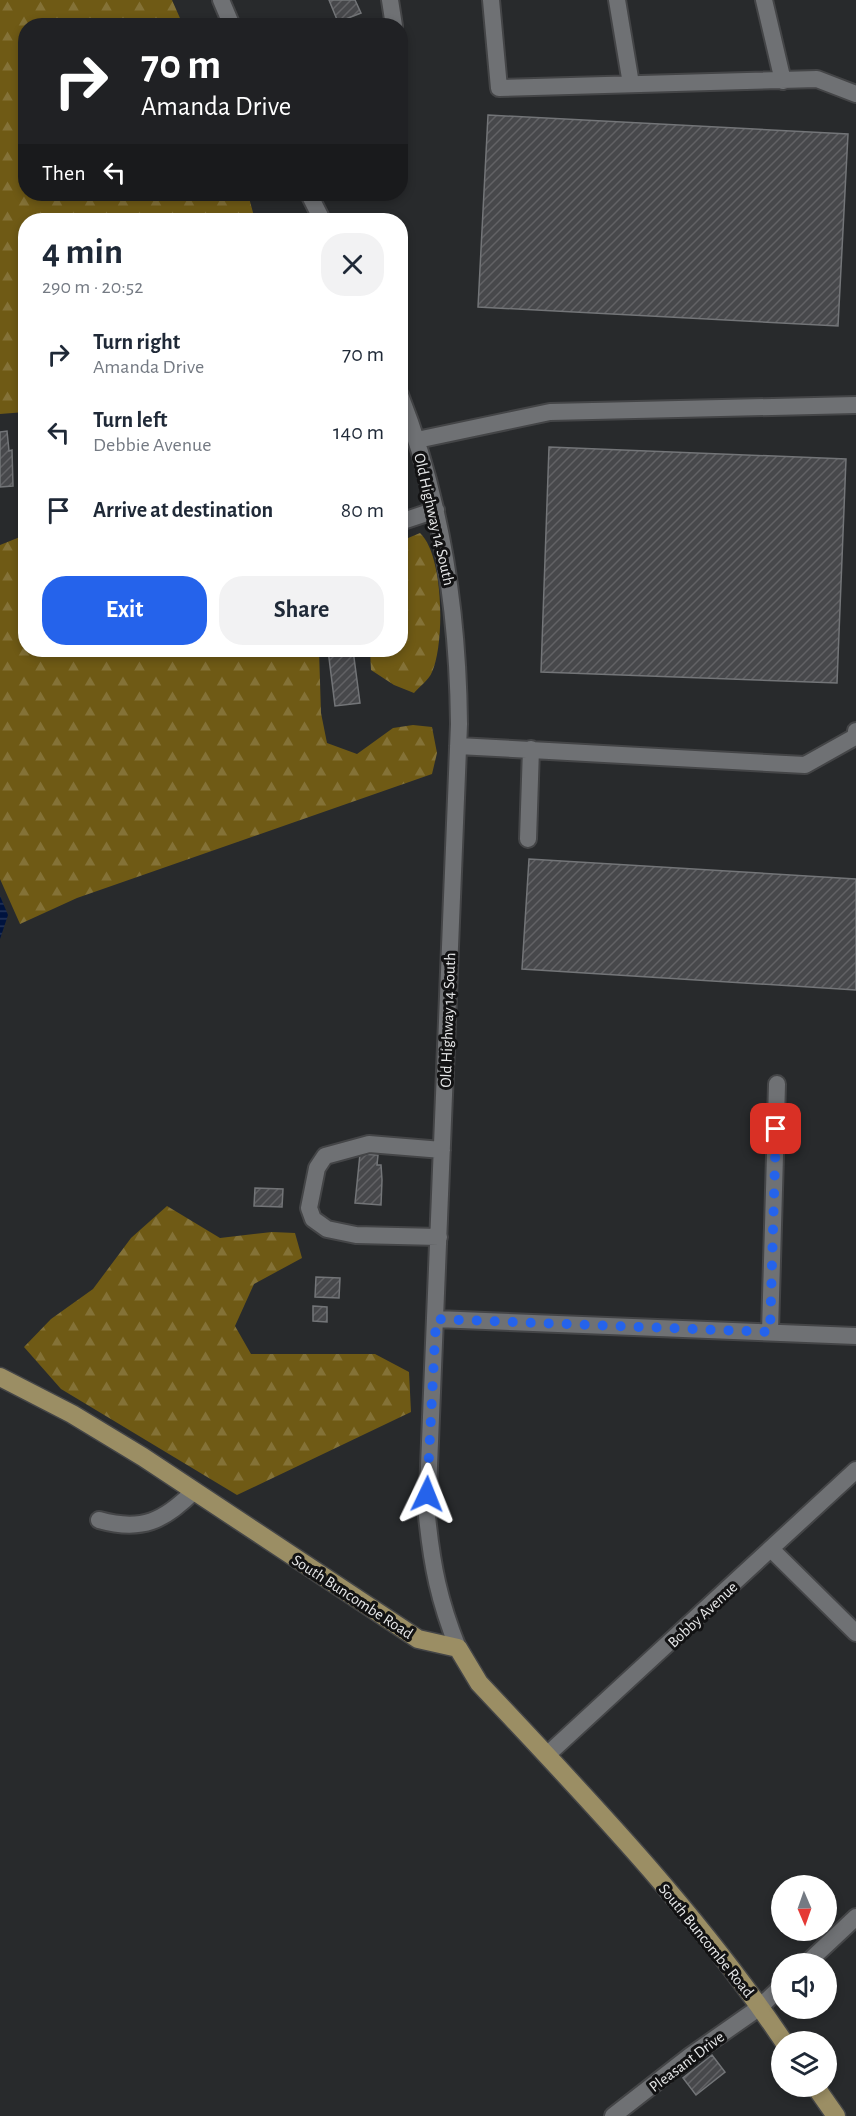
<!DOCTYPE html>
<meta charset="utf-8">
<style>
:root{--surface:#fff;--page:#f2f2f3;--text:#1f2937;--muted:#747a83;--accent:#2563eb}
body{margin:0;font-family:"Alegreya Sans",sans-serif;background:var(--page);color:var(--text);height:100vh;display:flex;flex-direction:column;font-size:22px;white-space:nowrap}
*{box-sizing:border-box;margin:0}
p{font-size:20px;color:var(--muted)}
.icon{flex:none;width:33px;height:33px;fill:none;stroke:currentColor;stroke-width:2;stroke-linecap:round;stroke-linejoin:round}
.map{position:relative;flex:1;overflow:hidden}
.sheet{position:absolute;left:18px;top:213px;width:390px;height:444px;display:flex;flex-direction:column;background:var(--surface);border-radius:24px;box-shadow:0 3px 9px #0003}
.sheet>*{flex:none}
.banner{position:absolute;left:18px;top:18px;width:390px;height:183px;border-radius:24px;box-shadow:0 3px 9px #0003;background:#202124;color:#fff;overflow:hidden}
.needle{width:39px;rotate:178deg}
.controls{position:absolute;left:771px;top:1875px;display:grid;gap:12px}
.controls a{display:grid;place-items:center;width:66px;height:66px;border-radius:50%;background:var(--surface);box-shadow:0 3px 9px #0003;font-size:30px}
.pin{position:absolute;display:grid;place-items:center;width:51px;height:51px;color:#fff;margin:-26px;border-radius:12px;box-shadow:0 3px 9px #0006}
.me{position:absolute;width:66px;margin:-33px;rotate:2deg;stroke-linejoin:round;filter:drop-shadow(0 0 4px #0008)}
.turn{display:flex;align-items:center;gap:21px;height:126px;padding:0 24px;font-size:27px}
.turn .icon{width:78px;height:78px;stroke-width:2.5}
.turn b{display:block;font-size:42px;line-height:51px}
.then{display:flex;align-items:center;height:57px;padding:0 24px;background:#0003;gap:12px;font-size:22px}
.round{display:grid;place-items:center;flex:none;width:63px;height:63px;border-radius:24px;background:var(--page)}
.head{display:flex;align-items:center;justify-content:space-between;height:102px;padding:0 24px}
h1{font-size:36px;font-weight:700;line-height:45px}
.button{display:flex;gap:12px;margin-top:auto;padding:12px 24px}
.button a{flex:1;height:69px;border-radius:24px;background:var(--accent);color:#fff;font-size:24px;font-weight:700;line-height:69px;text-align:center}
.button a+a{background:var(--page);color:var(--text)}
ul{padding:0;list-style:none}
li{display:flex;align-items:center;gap:18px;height:78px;padding:0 24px}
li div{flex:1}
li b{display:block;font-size:22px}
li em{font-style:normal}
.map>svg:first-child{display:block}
</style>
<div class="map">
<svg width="856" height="2116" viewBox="0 0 856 2116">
<defs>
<pattern id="forest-firs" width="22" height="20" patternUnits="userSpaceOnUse" patternTransform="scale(1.5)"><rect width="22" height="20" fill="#6f5a15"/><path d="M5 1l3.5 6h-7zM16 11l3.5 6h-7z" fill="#847237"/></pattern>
<pattern id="water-rules" width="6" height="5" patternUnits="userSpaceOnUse" patternTransform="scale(1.5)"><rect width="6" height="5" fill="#00133e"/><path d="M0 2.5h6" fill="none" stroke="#25355a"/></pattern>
<pattern id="building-hatch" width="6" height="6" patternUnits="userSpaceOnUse" patternTransform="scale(1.5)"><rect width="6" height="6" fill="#47484b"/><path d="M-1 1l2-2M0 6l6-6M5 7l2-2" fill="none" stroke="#626265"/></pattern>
</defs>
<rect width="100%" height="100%" fill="#282a2c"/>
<path fill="url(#forest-firs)" d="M0,0h172l11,25 -157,1v168h222l7,26h-229l-1,192 -25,2z
M420,533c24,22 25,110 12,139 -3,8 -13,15 -18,21l-20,-8 -23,-15 -1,-20h30l1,-109z
M25,535l1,115h293l2,63 6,30 30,11 36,-26 20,-3 19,2 5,26 -5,21 -355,124 -57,26 -20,-45v-334z
M167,1206l53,32 52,-6 23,1 7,25 -48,26 -19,42 16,28h124l34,18 2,40 -174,83 -176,-106 -37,-42 27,-28 42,-30 38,-51z"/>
<path fill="url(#water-rules)" d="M0,896l8,19 -8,24z"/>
<path fill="url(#building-hatch)" stroke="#737578" stroke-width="1.5" d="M329,0h26l6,13 -23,9z
M488,115l360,19 -10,192 -360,-19z
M7,431l2,20 3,-1 1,36 -13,1v-55z
M549,447l297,12 -9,224 -296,-11z
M328,650h25l7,53 -25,3z
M529,859l327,20v111l-334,-21z
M360,1154l18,1 -1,10h4l1,15 -1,25 -26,-2z
M255,1188l28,1 -1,18 -28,-1z
M316,1277l24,1 -1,20 -24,-1z
M313,1306l14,1v15l-14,-1z
M712,2055l13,17 -29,23 -13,-17z"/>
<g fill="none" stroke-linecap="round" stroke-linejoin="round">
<defs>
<path id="minor" d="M221,0l11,26
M390,0l4,26
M491,0l8,88 318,-9 39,15
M617,0l14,84
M764,0l19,81
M309,194l13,26
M400,395c42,106 58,215 59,329l-32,792c5,50 12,85 31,132
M417,440l133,-28 306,-7
M400,522l36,-12
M458,746l347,19 50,-28 1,-6
M528,839l3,-90
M439,1237l-83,-2 -29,-6 -14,-10 -4,-11 8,-40 8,-12 44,-12 73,6
M436,1319l420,17
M770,1332l7,-248
M99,1520c43,12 65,1 95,-29
M772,1550l84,83
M547,1755l309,-285
M806,1964l50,-47
M613,2116l77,-60 70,-49 22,-21"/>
<path id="major" d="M0,1377l72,37 71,43 275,182 40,9 21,35c107,114 217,228 305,359
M815,2086l21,30"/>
</defs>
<use href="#minor" stroke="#444547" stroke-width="20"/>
<use href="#major" stroke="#444547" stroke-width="21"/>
<use href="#minor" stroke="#6f7174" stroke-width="16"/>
<use href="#major" stroke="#9b8e64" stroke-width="18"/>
</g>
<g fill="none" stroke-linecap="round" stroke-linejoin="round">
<path stroke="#2563eb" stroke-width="10" stroke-dasharray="0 18" d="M427,1494l9,-175 334,13 6,-203"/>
</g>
<g text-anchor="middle" stroke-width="6" stroke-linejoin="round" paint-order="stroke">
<g font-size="16" fill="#e7e8e9" stroke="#121213">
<text transform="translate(435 519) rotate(77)" y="6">Old Highway 14 South</text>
<text transform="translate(447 1020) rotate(-88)" y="6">Old Highway 14 South</text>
<text transform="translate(353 1596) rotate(33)" y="6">South Buncombe Road</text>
<text transform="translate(702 1614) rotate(-43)" y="6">Bobby Avenue</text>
<text transform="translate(707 1940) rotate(51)" y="6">South Buncombe Road</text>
<text transform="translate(686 2061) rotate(-37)" y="6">Pleasant Drive</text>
</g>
</g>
</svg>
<div class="controls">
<a><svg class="needle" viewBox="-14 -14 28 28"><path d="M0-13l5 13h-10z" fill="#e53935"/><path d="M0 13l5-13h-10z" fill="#747a83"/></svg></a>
<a><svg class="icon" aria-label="sound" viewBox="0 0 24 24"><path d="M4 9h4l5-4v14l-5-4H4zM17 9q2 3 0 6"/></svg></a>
<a><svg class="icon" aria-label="layers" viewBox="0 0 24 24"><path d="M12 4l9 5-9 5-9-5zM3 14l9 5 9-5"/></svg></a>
</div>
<div class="pin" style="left:776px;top:1129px;background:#d93025"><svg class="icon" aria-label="arrive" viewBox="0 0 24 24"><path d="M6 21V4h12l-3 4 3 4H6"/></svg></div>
<svg class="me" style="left:427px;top:1494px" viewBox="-20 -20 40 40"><path d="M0-17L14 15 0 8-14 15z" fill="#2563eb" stroke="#fff" stroke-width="4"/></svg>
<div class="banner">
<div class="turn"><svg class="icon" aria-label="right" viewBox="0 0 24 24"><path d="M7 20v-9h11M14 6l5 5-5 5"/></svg><div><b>70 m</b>Amanda Drive</div></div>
<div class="then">Then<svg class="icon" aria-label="left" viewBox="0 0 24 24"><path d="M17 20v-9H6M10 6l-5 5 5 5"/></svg></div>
</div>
<section class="sheet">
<div class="head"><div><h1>4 min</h1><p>290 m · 20:52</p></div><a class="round"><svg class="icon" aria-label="close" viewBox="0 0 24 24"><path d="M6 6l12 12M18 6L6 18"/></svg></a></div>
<ul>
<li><svg class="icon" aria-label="right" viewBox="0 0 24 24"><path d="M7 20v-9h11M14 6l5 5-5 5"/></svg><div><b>Turn right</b><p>Amanda Drive</p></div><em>70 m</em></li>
<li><svg class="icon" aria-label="left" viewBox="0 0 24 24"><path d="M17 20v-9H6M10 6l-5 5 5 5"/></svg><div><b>Turn left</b><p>Debbie Avenue</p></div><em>140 m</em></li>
<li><svg class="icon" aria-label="arrive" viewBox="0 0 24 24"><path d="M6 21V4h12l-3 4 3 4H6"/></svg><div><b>Arrive at destination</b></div><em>80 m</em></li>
</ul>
<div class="button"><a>Exit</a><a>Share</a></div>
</section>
</div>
